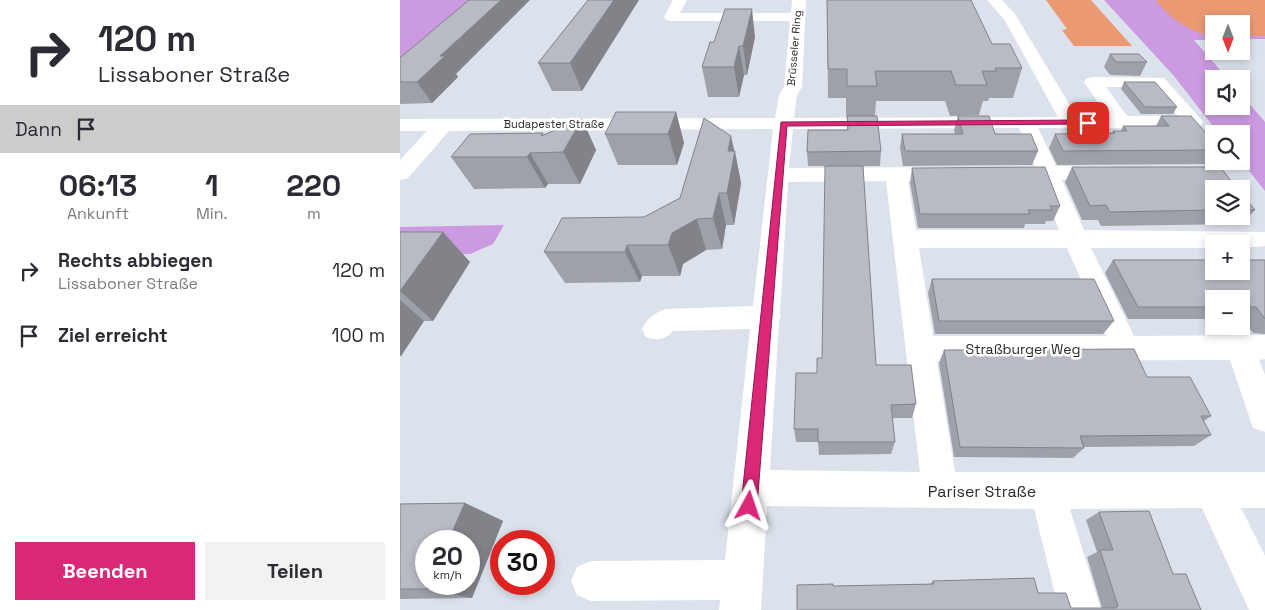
<!DOCTYPE html>
<html lang="de">
<meta charset="utf-8">
<style>
:root{--surface:#fff;--page:#f2f2f3;--text:#2b2b33;--muted:#7c7c81;--accent:#db2777}
body{margin:0;font-family:"Space Grotesk",sans-serif;background:var(--page);color:var(--text);height:100vh;display:flex;flex-direction:column;font-size:19px;white-space:nowrap}
*{box-sizing:border-box;margin:0}
p{font-size:16px;color:var(--muted)}
.icon{flex:none;width:28px;height:28px;fill:none;stroke:currentColor;stroke-width:2;stroke-linecap:round;stroke-linejoin:round}
.map{position:relative;flex:1;overflow:hidden}
.panel{display:flex;flex-direction:column;background:var(--surface);width:400px}
.panel>*{flex:none}
.banner{background:#fff;color:var(--text);overflow:hidden}
.needle{width:32px;rotate:180deg}
.tools{position:absolute;left:805px;top:15px;display:grid;gap:10px}
.tools a{display:grid;place-items:center;width:45px;height:45px;border-radius:0px;background:var(--surface);box-shadow:0 2px 8px #0003;font-size:25px}
.speed{position:absolute;left:15px;top:530px;display:flex;gap:10px;font-size:25px;font-weight:700;text-align:center}
.speed>*{display:grid;place-content:center;width:65px;height:65px;border-radius:50%;background:var(--surface);box-shadow:0 2px 8px #0003;line-height:1}
.speed small{font-size:12px;font-weight:400}
.speed .limit{border:8px solid #d22;background:#fff;color:#111}
.pin{position:absolute;display:grid;place-items:center;width:42px;height:42px;color:#fff;margin:-21px;border-radius:10px;box-shadow:0 2px 8px #0006}
.me{position:absolute;width:55px;margin:-28px;rotate:5deg;stroke-linejoin:round;filter:drop-shadow(0 0 4px #0008)}
.turn{display:flex;align-items:center;gap:18px;height:105px;padding:0 15px;font-size:22px}
.turn .icon{width:65px;height:65px;stroke-width:2.5}
.turn b{display:block;font-size:35px;line-height:42px}
.then{display:flex;align-items:center;height:48px;padding:0 15px;background:#0003;gap:10px;font-size:19px}
.eta{display:flex;justify-content:space-evenly;align-items:center;height:85px;text-align:center}
.eta b{font-size:30px;font-weight:600;line-height:35px}
.action{display:flex;gap:10px;margin-top:auto;padding:10px 15px}
.action a{flex:1;height:58px;border-radius:0px;background:var(--accent);color:#fff;font-size:20px;font-weight:600;line-height:58px;text-align:center}
.action a+a{background:var(--page);color:var(--text)}
ul{padding:0;list-style:none}
li{display:flex;align-items:center;gap:15px;height:65px;padding:0 15px}
li div{flex:1}
li b{display:block;font-size:19px}
li em{font-style:normal}
main{display:flex;flex:1;min-height:0}
.map>svg:first-child{display:block}
</style>
<main>
<section class="panel">
<div class="banner">
<div class="turn"><svg class="icon" aria-label="right" viewBox="0 0 24 24"><path d="M7 20v-9h11M14 6l5 5-5 5"/></svg><div><b>120 m</b>Lissaboner Straße</div></div>
<div class="then">Dann<svg class="icon" aria-label="arrive" viewBox="0 0 24 24"><path d="M6 21V4h12l-3 4 3 4H6"/></svg></div>
</div>
<div class="eta">
<div><b>06:13</b><p>Ankunft</p></div>
<div><b>1</b><p>Min.</p></div>
<div><b>220</b><p>m</p></div>
</div>
<ul>
<li><svg class="icon" aria-label="right" viewBox="0 0 24 24"><path d="M7 20v-9h11M14 6l5 5-5 5"/></svg><div><b>Rechts abbiegen</b><p>Lissaboner Straße</p></div><em>120 m</em></li>
<li><svg class="icon" aria-label="arrive" viewBox="0 0 24 24"><path d="M6 21V4h12l-3 4 3 4H6"/></svg><div><b>Ziel erreicht</b></div><em>100 m</em></li>
</ul>
<div class="action"><a>Beenden</a><a>Teilen</a></div>
</section>
<div class="map">
<svg width="865" height="610" viewBox="0 0 865 610">
<rect width="100%" height="100%" fill="#dce2eb"/>
<path fill="#cc9ae1" d="M0,0h74l-74,67z
M704,0h161v39h-24v-15h-27v16h-20l34,39h-14v27h27v-12l24,28v69l-24,-30v-27h-22l-45,-58z
M104,225l-11,19 -23,10 -70,1v-28z"/>
<path fill="#eb9972" d="M646,0h45l41,46h-58l-12,-16 5,-1z
M756,0h109v36h-24v-12h-27v12c-21,-2 -47,-19 -58,-36z"/>
<g fill="none" stroke-linecap="round" stroke-linejoin="round">
<path fill="#fff" fill-rule="evenodd" d="M273,0h14l-7,13h111l1,-13h14l-4,87 -5,8 -3,23 264,-1 -54,-98 -17,-19h15l13,14 62,103h31l-24,-35 3,-4 6,-1 71,1 36,40 3,4 -3,4 -7,2h-155l18,38h52l8,2 3,5 -3,5 -8,2h-46l22,50 181,2v14l-24,2v-4h-27v4h-123l43,88 131,-1v24l-6,1 6,15v57l-12,-4 -23,-68 -293,1 18,111h310v36h-24l24,48v54h-16l-47,-102 -132,1 31,101h-42l-25,-101 -267,-3 -6,104h-42l1,-10 -129,1 -14,-6 -6,-14 6,-14 14,-6 134,-1 25,-231 -77,2c-9,9 -15,10 -27,6l-4,-8c5,-11 12,-16 24,-20l87,-3 20,-177 -324,2 -41,47 -8,2v-20l27,-29h-27v-12l375,-1 4,-23 5,-8 6,-66h-119l-5,-1 -2,-3zM706,87h47l25,29h-51zM619,128l16,38 -32,2 -3,5 3,5 8,2h29l19,50h-143l-8,-49h40l8,-2 3,-5 -3,-5 -8,-2 -159,1 4,-39zM486,181l34,291 -150,-2 9,-149 2,-4 -1,-3 8,-132zM519,248h148l39,88h-173z"/>
</g>
<path fill="#9fa1a9" d="M188,0l-6,91h-30l-14,-28z
M427,0l165,44 30,24 -9,30h-24l-1,3h-5l-4,14 -29,1 -5,-15h-69l-1,15h-29v-18h-18z
M355,37l-8,38h-3l-5,22h-31l-6,-30 12,-25z
M710,54l37,8 -7,14 -30,-1 -6,-8z
M0,57l56,17 2,3 -26,26 -32,1z
M724,82l53,25 -4,7h-32l-20,-25z
M276,112l8,31 -7,22h-59l-13,-31z
M447,116l34,35 -1,15h-17l13,199 40,39 -4,14h-20l3,24 -4,12 -72,1 -1,-13h-22l-2,-13 23,-56 5,-15 38,-192h-52l-1,-14 40,-22z
M558,116l37,18 43,17 -6,14 -129,1 -3,-18 2,-14h53l-1,-4z
M761,116l53,26v18l-3,4 -154,1 -8,-17 6,-14 57,-1 1,-2h8l2,-5h33z
M182,119l14,31 -16,34h-32l-3,4 -71,1 -23,-32 92,-24v2z
M334,151l7,32 -7,42h-8l-4,24 -16,1 -23,14 -3,12h-38l-2,6 -75,1 -21,-31 100,-35 36,-19z
M672,167l142,22v27h27v-23l14,17 -13,14 -141,2 -3,-6h-16l-17,-38z
M512,168l148,38 -7,15h-7l-1,3h-20l-1,4h-106l-8,-45z
M0,232l70,30 -37,59h-9l-23,35h-1z
M713,260h152v74l-12,-1 -10,-14h-2v-20h-27v20h-86l-23,-46z
M532,279l182,42 -11,13h-168l-7,-41z
M544,350l203,27 64,39 -7,5 7,14 -17,11 -110,1v1l-11,10 -119,-1 -15,-94z
M65,503l38,18 -31,77 -72,1v-95z
M699,512l74,62 28,36h-404l36,-24 97,-2 3,-3 105,12 33,15h31l-15,-51 10,-5 -11,-32z"/>
<path fill="#828389" d="M101,0h29l-74,74 2,3 -26,26 -15,-21 23,-26z
M214,0h25l-57,91 -12,-28z
M352,9l3,28 -8,38 -4,-29z
M339,46l5,29 -5,22 -5,-30z
M276,112l8,31 -7,22 -9,-31z
M182,119l14,31 -16,34 -17,-32z
M331,136l4,18v-3l6,32 -7,42 -7,-32 1,-42z
M130,153l18,31 -3,4 -18,-31z
M319,193l7,32 -4,24 -9,-31z
M297,219l9,31 -23,14 -3,12 -12,-31 4,-12z
M43,232l27,30 -37,59 -33,-30z
M227,245l15,31 -2,6 -15,-30z
M0,300l24,21 -23,35 -1,-1z
M65,503l38,18 -31,77 -45,-9 2,-5h40v-43h-21z"/>
<path fill="#b9bbc4" stroke="#828389" d="M69,0h32l-61,56h5l-28,26h-17v-25h1z
M188,0h26l-44,63h-32z
M427,0h144l21,44h18l12,24h-27l2,3h-15l5,14h-31l-5,-14h-76l2,15h-30v-17h-19z
M325,9h27l-9,37h-4l-5,21h-32l8,-25h4z
M710,54h29l8,8h-31z
M724,82h31l22,25h-32z
M216,112h60l-8,22h-63z
M447,116h30l4,35 -74,1 1,-22h40z
M558,116h31l6,18h36l7,17h-133l-3,-17h61z
M761,116h30l23,26v8l-151,1 -8,-17 60,-1 -2,-2h14l-4,-5h46z
M304,118l27,18 -3,15h7l-8,42h-8l-6,25 -16,1 -25,14 -4,12h-41l-2,7h-81l18,-34 82,-1 36,-19z
M182,119l-19,33 -33,1 -3,4h-76l19,-23 73,-1 -2,3z
M425,166h38l13,199h35l5,39 -25,1 4,37h-77v-13h-24l2,-56h21v-15h5z
M645,167l15,39h-10l2,4h-24l2,4h-110l-8,-46z
M672,167h148l18,22h-24v21l-104,2 -4,-7 -16,1z
M841,193l14,17h-14z
M0,232h43l-43,59z
M713,260h101v11h27v-11h24v59l-9,-12h-15v-8h-27v8h-76z
M532,279h162l20,42h-175z
M734,349l13,28h43l21,39h-10l10,19 -131,1 4,12 -124,-1 -16,-97z
M65,503l-17,38h-22v43h3l-2,5h-27v-85z
M749,511l24,63h13l15,36h-404v-25l36,-1v2l101,-2 -1,-3 101,-3 4,15h28l5,15h45l2,-2 -18,-56h13l-14,-38z"/>
<path fill="#db2777" stroke="#8e194d" d="M688,120l4,3 -1,1 -304,2 -30,380 -3,6 -5,2 -5,-2 -3,-6 40,-384z"/>
<g text-anchor="middle" stroke-width="5" stroke-linejoin="round" paint-order="stroke">
<g font-size="11" fill="#2a2a2a" stroke="#fff">
<text transform="translate(394 48) rotate(-85)" y="4">Brüsseler Ring</text>
<text x="154" y="128">Budapester Straße</text>
</g>
<g font-size="14" fill="#2a2a2a" stroke="#fff">
<text x="623" y="354">Straßburger Weg</text>
</g>
<g font-size="16" fill="#2a2a2a" stroke="#fff">
<text x="582" y="497">Pariser Straße</text>
</g>
</g>
</svg>
<div class="tools">
<a><svg class="needle" viewBox="-14 -14 28 28"><path d="M0-13l5 13h-10z" fill="#e53935"/><path d="M0 13l5-13h-10z" fill="#7c7c81"/></svg></a>
<a><svg class="icon" aria-label="sound" viewBox="0 0 24 24"><path d="M4 9h4l5-4v14l-5-4H4zM17 9q2 3 0 6"/></svg></a>
<a><svg class="icon" aria-label="search" viewBox="0 0 24 24"><circle cx="10" cy="10" r="6"/><path d="M15 15l6 6"/></svg></a>
<a><svg class="icon" aria-label="layers" viewBox="0 0 24 24"><path d="M12 4l9 5-9 5-9-5zM3 14l9 5 9-5"/></svg></a>
<a>+</a>
<a>−</a>
</div>
<div class="speed"><div>20<small>km/h</small></div><div class="limit">30</div></div>
<div class="pin" style="left:688px;top:123px;background:#d93025"><svg class="icon" aria-label="arrive" viewBox="0 0 24 24"><path d="M6 21V4h12l-3 4 3 4H6"/></svg></div>
<svg class="me" style="left:349px;top:506px" viewBox="-20 -20 40 40"><path d="M0-17L14 15 0 8-14 15z" fill="#db2777" stroke="#fff" stroke-width="4"/></svg>
</div>
</main>
